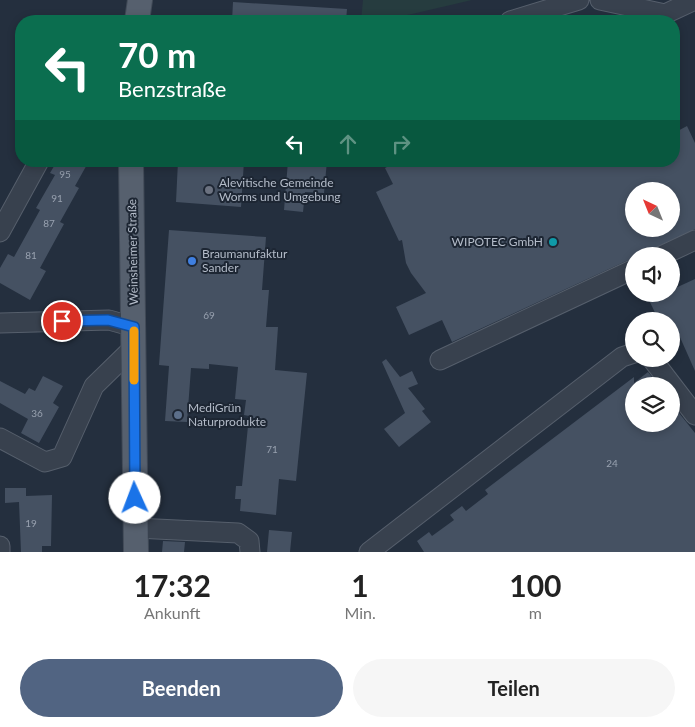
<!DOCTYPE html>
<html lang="de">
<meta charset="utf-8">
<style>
:root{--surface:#fff;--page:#f6f6f6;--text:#222;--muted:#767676;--accent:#516482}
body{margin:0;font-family:Lato,sans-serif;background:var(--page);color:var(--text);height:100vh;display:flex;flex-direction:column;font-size:19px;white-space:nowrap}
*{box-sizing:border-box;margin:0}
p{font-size:16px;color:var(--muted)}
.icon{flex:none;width:28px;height:28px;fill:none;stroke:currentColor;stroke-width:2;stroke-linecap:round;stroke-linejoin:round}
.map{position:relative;height:552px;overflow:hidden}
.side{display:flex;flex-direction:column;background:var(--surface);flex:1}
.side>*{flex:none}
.banner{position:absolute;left:15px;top:15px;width:665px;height:152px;border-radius:20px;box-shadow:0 2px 8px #0003;background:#0b6e4f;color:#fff;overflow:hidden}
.needle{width:32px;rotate:317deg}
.controls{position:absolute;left:625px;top:182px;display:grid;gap:10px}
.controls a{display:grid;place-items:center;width:55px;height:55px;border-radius:50%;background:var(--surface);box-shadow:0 2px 8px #0003;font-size:25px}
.pin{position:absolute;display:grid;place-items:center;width:42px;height:42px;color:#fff;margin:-21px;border:2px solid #fff;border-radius:50%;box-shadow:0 1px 5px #0007}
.me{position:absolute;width:55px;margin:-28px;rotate:358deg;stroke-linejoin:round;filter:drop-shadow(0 0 4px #0008)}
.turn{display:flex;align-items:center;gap:18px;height:105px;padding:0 20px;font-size:22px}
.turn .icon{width:65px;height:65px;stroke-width:2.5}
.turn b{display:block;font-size:35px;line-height:42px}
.lanes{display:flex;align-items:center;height:48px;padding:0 20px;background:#0003;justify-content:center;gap:25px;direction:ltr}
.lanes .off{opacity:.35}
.eta{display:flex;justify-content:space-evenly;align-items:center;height:85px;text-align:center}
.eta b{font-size:30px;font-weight:700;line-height:35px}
.action{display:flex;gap:10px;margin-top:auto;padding:10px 20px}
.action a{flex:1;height:58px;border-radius:30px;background:var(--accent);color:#fff;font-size:20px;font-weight:700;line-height:58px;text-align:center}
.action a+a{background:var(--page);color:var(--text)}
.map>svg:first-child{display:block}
</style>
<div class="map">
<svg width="695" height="552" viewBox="0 0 695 552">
<rect width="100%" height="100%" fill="#242f3e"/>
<path fill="#263c3f" d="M363,0h109l-90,21h-21z"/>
<path fill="#455162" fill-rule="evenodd" d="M233,2l114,7 -1,12h-114z
M687,126l8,17v86l-243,113 -10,-22 -33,15 -13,-28 30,-14 -15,-20 -5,-10 -4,-23 -3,1 -23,-49 17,-8 -8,-16 13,-7h276v-28zM634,191h37v38h-37z
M57,161h32l-14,25 4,2 -19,34 4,2 -24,44 6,3 -16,29 -30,-17v-15l8,-14 6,3 26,-47 -4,-2 19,-33 -5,-2z
M178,161h66l-3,46 -65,-5z
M288,161h39l-3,32 -19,-1 -2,20 -19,-2z
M169,230l97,7 -4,53h7l-3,37h12l-3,43 32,3 -11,108 -17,-2 -3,36 -36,-4 1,-12h-6l1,-13h6l7,-70 -5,-1 2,-15 -11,-1 3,-32 -29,-3v5l-18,-1 -4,54 -22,-1 4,-55 -10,-1z
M695,279v92l-20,-45 -4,2v-7h-12l-10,-21 14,-6h8v-4z
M386,359l14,18 12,-6 6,13 -10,4 17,21 -3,2 9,11 -32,25 -15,-18 21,-16 -23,-51z
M648,372l11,14h-25v38h37v-21l24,30v119h-271l-7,-11 12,-9 3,4 22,-16 -4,-5 12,-9 4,5 22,-17 -3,-4 149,-113v6z
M43,376l20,10 -10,17 6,4 -20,36 -18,-10 7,-14 -28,-16v-22l25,13 4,-6 6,3z
M5,488h21v8l26,-1 -1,51h-9v6h-21l-2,-50 -14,1z
M269,530l23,2 -2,20h-23z
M163,541l22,1 -1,10h-22z"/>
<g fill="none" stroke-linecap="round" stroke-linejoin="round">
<defs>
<path id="minor" d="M600,0l65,14 30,-14
M510,21l69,-21
M0,232l39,-71
M661,256l34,-16
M0,323l109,-3 25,7
M652,359l43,56
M440,360l194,-91
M0,438l45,24 17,-5 32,-71 40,-39
M136,528l102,5 11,8 1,11
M0,546v6
M369,552l253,-195 12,-4"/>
<path id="major" d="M137,21l3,-21
M131,161l5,391"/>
</defs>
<use href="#minor" stroke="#565f6c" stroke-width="21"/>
<use href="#major" stroke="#414a57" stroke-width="26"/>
<use href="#minor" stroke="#38414e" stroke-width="19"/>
<use href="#major" stroke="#56606e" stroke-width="24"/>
</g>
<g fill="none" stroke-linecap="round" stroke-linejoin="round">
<defs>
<path id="route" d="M62,321l46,-1 26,7 1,171"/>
</defs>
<use href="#route" stroke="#114b97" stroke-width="12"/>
<use href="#route" stroke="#1a73e8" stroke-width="9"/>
<path stroke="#f59e0b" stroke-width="9" d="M134,331v49"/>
</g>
<circle fill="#6b7280" stroke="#1d2633" stroke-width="2" cx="209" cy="190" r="5"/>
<circle fill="#0f9aa8" stroke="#1d2633" stroke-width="2" cx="553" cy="242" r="5"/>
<circle fill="#3f7fe0" stroke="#1d2633" stroke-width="2" cx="192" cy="261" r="5"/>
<circle fill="#5c6f8a" stroke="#1d2633" stroke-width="2" cx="178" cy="415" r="5"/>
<g text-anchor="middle" stroke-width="4" stroke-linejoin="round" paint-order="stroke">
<g font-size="10" fill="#98a1af">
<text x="65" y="178">95</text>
<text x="57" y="202">91</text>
<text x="49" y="227">87</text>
<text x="31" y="259">81</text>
<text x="209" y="319">69</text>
<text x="37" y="417">36</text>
<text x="272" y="453">71</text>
<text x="612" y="467">24</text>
<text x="31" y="527">19</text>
</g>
<g font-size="12" fill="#b4bcc9" stroke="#1d2633" text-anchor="start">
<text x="219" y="187">Alevitische Gemeinde<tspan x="219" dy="14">Worms und Umgebung</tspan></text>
<text x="543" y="246" text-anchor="end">WIPOTEC GmbH</text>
<text x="202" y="258">Braumanufaktur<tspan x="202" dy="14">Sander</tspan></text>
<text x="188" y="412">MediGrün<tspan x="188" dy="14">Naturprodukte</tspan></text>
</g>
<g font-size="12" fill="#b4bcc9" stroke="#1d2633">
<text transform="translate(133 252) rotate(-91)" y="4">Weinsheimer Straße</text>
</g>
</g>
</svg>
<div class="controls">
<a><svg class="needle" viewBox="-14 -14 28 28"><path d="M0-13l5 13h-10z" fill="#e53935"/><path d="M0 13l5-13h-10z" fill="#767676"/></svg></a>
<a><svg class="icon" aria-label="sound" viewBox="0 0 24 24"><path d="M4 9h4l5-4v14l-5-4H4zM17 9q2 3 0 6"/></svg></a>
<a><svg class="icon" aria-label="search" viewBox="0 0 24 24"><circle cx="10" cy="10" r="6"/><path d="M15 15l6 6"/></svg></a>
<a><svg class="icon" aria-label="layers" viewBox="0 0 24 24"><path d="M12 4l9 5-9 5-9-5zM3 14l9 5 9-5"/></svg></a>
</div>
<div class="pin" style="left:62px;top:321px;background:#d93025"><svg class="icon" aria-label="arrive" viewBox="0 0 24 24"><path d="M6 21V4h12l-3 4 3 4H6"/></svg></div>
<svg class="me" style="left:135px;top:498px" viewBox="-20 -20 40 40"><circle r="19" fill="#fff"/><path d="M0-13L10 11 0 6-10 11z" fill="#1a73e8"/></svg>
<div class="banner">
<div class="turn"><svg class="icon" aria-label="left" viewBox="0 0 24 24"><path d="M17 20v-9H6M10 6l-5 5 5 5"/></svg><div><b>70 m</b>Benzstraße</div></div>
<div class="lanes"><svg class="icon" aria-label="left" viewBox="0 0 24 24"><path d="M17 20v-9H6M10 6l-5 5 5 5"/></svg><svg class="icon off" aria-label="ahead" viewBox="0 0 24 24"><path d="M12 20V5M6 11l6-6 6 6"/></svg><svg class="icon off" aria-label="right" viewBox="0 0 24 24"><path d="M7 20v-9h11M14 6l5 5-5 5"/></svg></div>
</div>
</div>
<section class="side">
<div class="eta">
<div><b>17:32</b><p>Ankunft</p></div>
<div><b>1</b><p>Min.</p></div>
<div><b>100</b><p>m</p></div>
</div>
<div class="action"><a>Beenden</a><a>Teilen</a></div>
</section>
